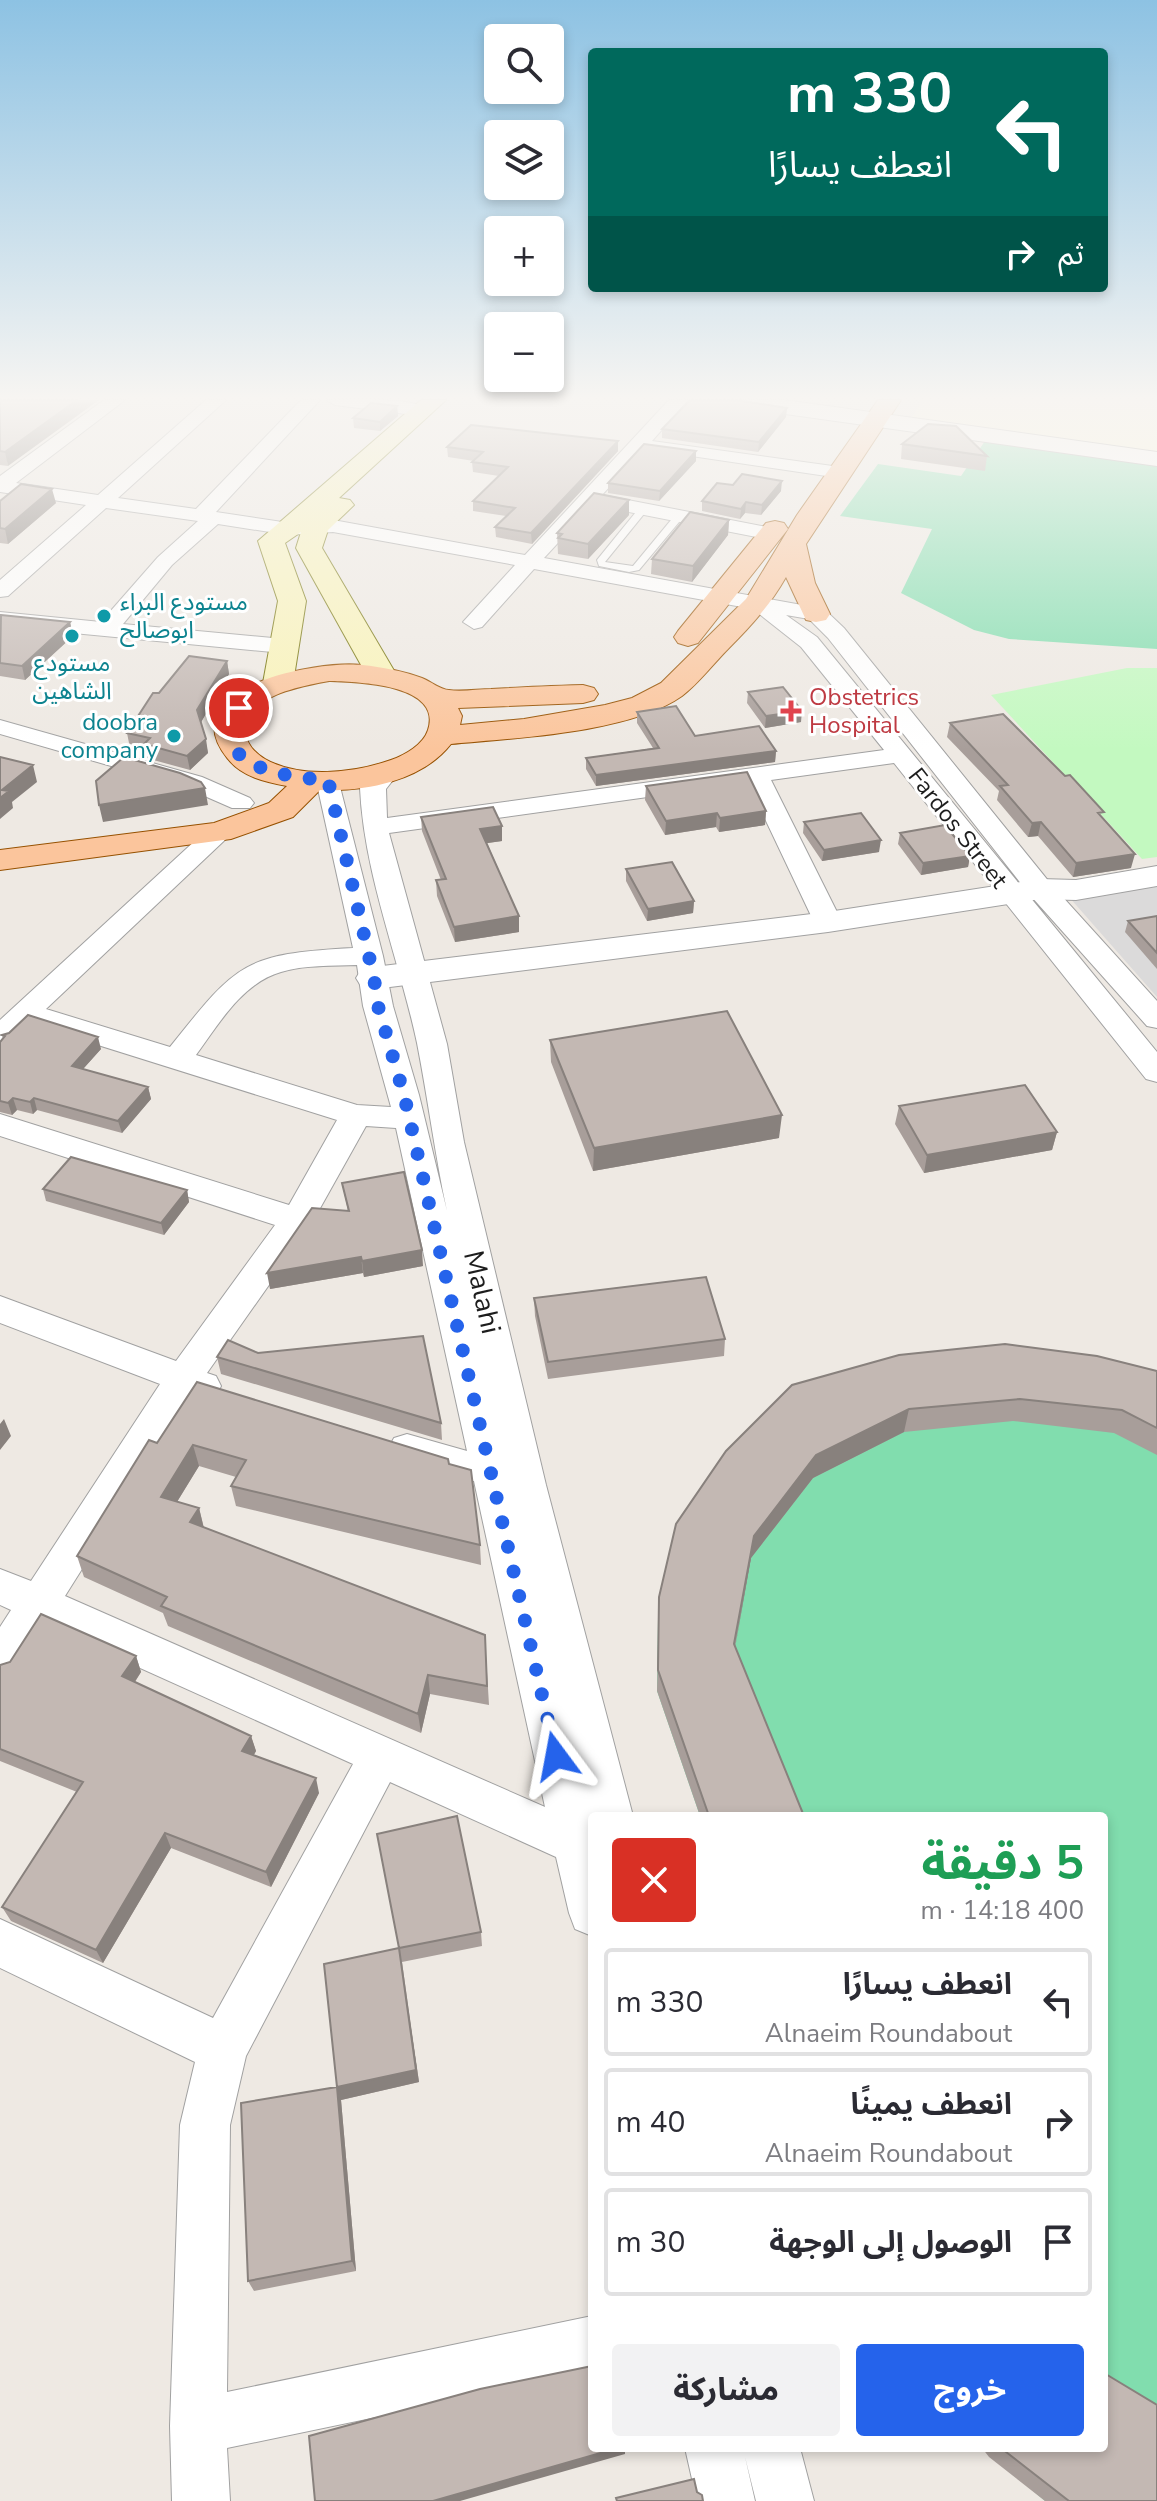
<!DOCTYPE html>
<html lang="ar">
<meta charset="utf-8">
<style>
:root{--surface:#fff;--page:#f2f2f3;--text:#2b2b33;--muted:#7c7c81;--line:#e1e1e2;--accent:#2563eb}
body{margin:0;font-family:"Nunito Sans","Noto Sans Arabic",sans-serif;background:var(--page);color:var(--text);direction:rtl;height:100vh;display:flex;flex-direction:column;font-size:30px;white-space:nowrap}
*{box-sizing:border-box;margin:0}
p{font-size:26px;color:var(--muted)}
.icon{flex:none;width:44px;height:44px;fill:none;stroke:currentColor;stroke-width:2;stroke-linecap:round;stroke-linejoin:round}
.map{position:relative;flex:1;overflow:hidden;direction:ltr}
.side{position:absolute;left:588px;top:1812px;width:520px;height:640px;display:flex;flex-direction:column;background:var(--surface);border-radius:8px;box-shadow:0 4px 12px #0003;direction:rtl}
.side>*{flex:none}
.guide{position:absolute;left:588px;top:48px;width:520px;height:244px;border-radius:8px;box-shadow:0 4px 12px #0003;direction:rtl;background:#00695c;color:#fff;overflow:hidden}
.fabs{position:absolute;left:484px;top:24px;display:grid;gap:16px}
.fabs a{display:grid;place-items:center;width:80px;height:80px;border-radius:8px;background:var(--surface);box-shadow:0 4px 12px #0003;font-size:40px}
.pin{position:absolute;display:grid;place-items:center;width:68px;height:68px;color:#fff;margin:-34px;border:4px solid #fff;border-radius:50%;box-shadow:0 2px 8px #0007}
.me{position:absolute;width:88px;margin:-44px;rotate:347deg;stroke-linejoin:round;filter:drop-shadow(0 0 6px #0008)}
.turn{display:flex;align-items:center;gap:28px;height:168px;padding:0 24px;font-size:36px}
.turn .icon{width:104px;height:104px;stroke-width:2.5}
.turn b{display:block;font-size:56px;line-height:68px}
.then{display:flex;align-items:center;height:76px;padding:0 24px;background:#0003;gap:16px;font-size:30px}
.round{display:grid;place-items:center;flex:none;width:84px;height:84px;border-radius:8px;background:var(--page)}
.headline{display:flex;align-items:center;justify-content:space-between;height:136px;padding:0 24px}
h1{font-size:48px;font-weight:700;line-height:60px;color:#1e9e55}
.button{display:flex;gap:16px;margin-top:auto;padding:16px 24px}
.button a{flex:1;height:92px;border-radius:8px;background:var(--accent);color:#fff;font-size:32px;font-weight:700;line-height:92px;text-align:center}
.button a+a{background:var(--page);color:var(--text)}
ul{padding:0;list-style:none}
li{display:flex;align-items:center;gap:24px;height:108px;margin:0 16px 12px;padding:0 8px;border:4px solid var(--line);border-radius:8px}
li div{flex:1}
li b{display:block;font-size:30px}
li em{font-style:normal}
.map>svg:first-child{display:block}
</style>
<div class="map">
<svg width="1157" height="2501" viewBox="0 0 1157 2501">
<rect width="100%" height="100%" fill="#eee9e3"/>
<path fill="#dbdada" d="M1157,883v114l-88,-100z"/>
<path fill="#fffadc" d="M923,400h234v53l-246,-34z"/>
<path fill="#c3f9c0" d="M1127,668h30v189l-15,2 -151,-164z"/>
<path fill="#81ddae" d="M985,441l172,21v187l-148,-10 -35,-9 -73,-37 31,-64 -92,-13 38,-52 83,12z
M1157,1396v1105h-112l-63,-53h122v-632h-404l-43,-125 1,-73 17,-72 114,-138z"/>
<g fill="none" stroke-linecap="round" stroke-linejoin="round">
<defs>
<path id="service" d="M640,507l8,2 -43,53 28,4 43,-52 8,2 -45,54 -10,2 -30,-6 -2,-6z"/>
<path id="minor" d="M104,400h21l-109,83 82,12 108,-95h20l-108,98 78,11 105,-109h19l-104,112 73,11 44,-3 192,35 144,-155h19l-36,41 195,27 2,4 -9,6 -196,-29 -42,46 170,33 10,6 -10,6 -179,-35 -49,53 280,51 20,19 206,255 107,118v27l-10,-2 -117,-131 -202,-257 -19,-19 -23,-4 31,22 340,415v30l-11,-3 -252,-316 -123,17 71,142 -4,6 -10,2 -10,-2 -4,-6 -66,-139 -359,50 58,211 17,98 82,343 87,331h-41v120l-17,-7 -6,-16 -13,-56 -166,-75 -144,274 -16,69 -3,267 365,-76v56l-365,76 3,53h-58l-2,-75 10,-301 15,-63 -195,-94v-49l213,99 140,-254 -306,-138 -32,50 -15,6v-55l11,-17 -11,-5v-36l31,12 129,-197 -160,-61v-27l176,65 99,-136 -275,-89v-22l289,91 48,-85 -306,-96 -20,19 -11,2v-25l210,-193h18l4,5 -4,5 -182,172 124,38c67,-84 73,-93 183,-99l-37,-168 3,-5h18l46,181 10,50 26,89 28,116c-12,-56 -19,-112 -30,-168 -18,-85 -53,-168 -57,-255l19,-22h18l3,5 -14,18 1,29 497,-68 -83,-103 -48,-38 -219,-40 -52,58 -8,2 -11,-7 52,-57 -182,-33 -44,3 -71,-11 -46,41 -49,59 160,15 11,7 -3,5 -8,2 -283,-27v-14l101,10 57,-65 40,-36 -92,-13 -98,88 -8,1v-17l86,-75 -86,-13v-16zM357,965l6,41 28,101 -34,-2 -161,-50c22,-30 46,-72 85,-83 23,-7 51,-6 76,-7zM366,1126l30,2 71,323 -60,-17 -13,4 -6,11 6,11 70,21h10l71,326 -480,-211 126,-200 12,4 13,-4 5,-10 -5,-10 -9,-3 102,-145z
M326,400c24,0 88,-4 105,11l-9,5 -87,-11z
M0,720l202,57 48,21 4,5 -4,5h-18l-48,-21 -184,-53z
M685,2448h115l14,53h-58l-11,-44 10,44h-58z"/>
<path id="tertiary" d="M725,400h59l373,52v14l-421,-59z
M1157,866v20l-81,14 -36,-1 -212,33 -454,57 -13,-3 -5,-8 5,-8 13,-3 454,-55 212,-33 36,1z"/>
<path id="secondary" d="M421,400h25l-107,98 11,2 4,5 -26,25 -6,18 74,126 -5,6 -10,3 -10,-3 -5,-6 -70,-126 5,-16 -16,11 21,58 -13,82 -4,6 -11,3 -11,-3 -4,-6 15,-82 -20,-60z"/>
<path id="primary" d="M878,400h23l-95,144 9,39 15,31 -4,6 -10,2 -10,-2 -20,-43c-16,28 -34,48 -57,71 -15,15 -30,35 -47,48 -52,37 -168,42 -231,48 -29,37 -86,48 -131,46l-27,27 -62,22 -231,31v-20l214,-27 55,-20 18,-17c-21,-4 -45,-9 -59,-27 -59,-72 89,-99 134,-94 20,2 41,6 60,13 8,3 19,12 27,12 13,2 29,-1 42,-1 31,-2 61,-3 92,-4l11,3 4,6 -4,6 -11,3 -125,5 4,8 -2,9 64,-6 81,-14 27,-7 29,-15 85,-84 51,-84zM329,681c29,1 114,3 99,49 -5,15 -23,25 -37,30 -37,13 -91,19 -126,-1 -10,-6 -20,-16 -19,-29 1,-35 56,-44 83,-49z
M775,521l9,2 4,6 -90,114 -10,3 -10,-3 -4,-6 4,-6 88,-108z"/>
</defs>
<use href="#service" stroke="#a1a1a1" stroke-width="2"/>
<use href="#minor" stroke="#a1a1a1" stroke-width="2"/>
<use href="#tertiary" stroke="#a1a1a1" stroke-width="2"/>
<use href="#secondary" stroke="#737105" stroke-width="2"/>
<use href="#primary" stroke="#965101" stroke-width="2"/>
<use href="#service" fill="#fff" fill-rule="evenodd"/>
<use href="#minor" fill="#fff" fill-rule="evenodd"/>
<use href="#tertiary" fill="#fff" fill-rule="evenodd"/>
<use href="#secondary" fill="#f9f3b7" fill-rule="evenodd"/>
<use href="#primary" fill="#fbc59c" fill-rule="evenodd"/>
</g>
<path fill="#a89e9a" d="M0,400l8,66 -8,-1z
M397,406l1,10 -18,15 -26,-3 -1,-10z
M786,417l-28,35 -96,-14v-9z
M902,444l85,12 -2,15 -84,-12z
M447,447l171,4 -86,93 -36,-7 -1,-10 11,-11 -33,-5v-10l26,-25 -26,-4 -1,-10 2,-1 -26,-4z
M696,451v10l-37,40 -51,-8v-10z
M733,485l48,6 -20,24 -16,-2 -5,6 -38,-8v-10z
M0,501l56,2 -48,41 -8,-1z
M629,515l-41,44 -30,-5 -1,-21z
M729,520l-1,15 -36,47 -41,-8 1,-15z
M0,616l70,6 3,14 -48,44 -25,-4z
M227,661l2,13 -28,48 7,31 -18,17 -44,-12 -1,-7 -15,-3 -3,-15 32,-40z
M748,692l53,30 -36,6 -18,-25z
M637,712l58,24 81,15 -1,11 -179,24 -10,-17v-11l67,-10 -16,-25z
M950,723l153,95 28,50 -58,9 -35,-41 -10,1 -31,-37 2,-9 -52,-54z
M646,786l120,25 -1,14 -46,7 -3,-5 -51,8 -20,-35z
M421,817l81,24 -15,2 32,73v16l-64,10 -18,-46 -1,-16h5l-19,-49z
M804,822l75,30 -57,9 -19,-28z
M900,833l70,23 -2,11 -47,8 -23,-31z
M626,869l68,32 -1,12 -46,8 -21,-40z
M1157,916v53l-32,-37 3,-11z
M2,1035l99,14 -18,20 65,18 3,12 -29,34 -85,-23 -4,4 -16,-4 -5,5 -12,-3v-70l3,-4z
M550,1040l229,98 -186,33 -42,-109z
M899,1106l158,26 -5,18 -128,23 -29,-49z
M342,1183l81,83 -59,11 -1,-4 -93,16 78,-78z
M43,1189l144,1 2,12 -25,33 -118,-34z
M534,1298l191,41 -1,17 -176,23 -13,-63z
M217,1357l224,66 1,17 -221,-66z
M1157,1371v84l-43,-22 -101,-12 -109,11 -91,46 -62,80 -16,88 69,170h-104l-43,-125 2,-94 133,-212z
M197,1382l252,82 31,81 1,20 -245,-59 -5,-20 5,-9 -37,-11 -22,36 22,6 5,20 282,127 3,50 -59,-11 -9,39 -253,-107 -5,-13 -79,-36 -7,-21 80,-113z
M136,1656l5,16 -6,10 116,54 5,15 -2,4 65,38 -48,94 -100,-39 -68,115 -92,-42 -9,-14 75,-115 -77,-31v-96z
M481,1932l1,14 -80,16 17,120 -78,18 15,171 -102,20 -6,-10 89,-194 62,-139z
M982,2448h122l53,53h-112l-56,-44z"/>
<path fill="#88817d" d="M77,400h22l-91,66 -3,-14z
M397,406l1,10 -18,15v-9z
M787,408l-1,9 -28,35 1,-10z
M618,441v10l-86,93 -1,-11z
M696,451v10l-37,40 1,-10z
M782,481l-1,10 -20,24 1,-10z
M52,489l4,14 -48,41 -3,-15z
M629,500v15l-41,44v-15z
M746,502l-1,11 -5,6 1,-10z
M729,520l-1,15 -36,47 1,-16z
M70,622l3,14 -48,44 -3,-14z
M227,661l2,13 -29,50 -3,-14z
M802,711l-1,11 -36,6 1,-12z
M206,739l2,14 -18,17 -3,-14z
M776,751l-1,11 -179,24v-11z
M33,765l4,17 -25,20 1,6 -13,11v-21l2,-8z
M205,788l3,17 -105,17 -4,-17z
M766,811l-1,14 -46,7 1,-14z
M717,813l-1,14 -51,8 1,-14z
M1041,822l-3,14 -10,1 4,-14z
M502,826v15l-21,3 -1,-15z
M881,840l-2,12 -57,9 2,-11z
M1135,854l-4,14 -58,9 3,-14z
M970,856l-2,11 -47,8 2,-12z
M694,901l-1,12 -46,8 1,-12z
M519,916v16l-64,10 -1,-15z
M98,1037l3,12 -26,29 -3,-12z
M148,1087l3,12 -29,34 -4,-12z
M13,1098l4,12 -5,5 -4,-12z
M34,1098l3,12 -4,4 -3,-12z
M782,1115l-3,23 -186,33 1,-23z
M1057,1132l-5,18 -128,23 3,-18z
M187,1190l2,12 -25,33 -3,-12z
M422,1250l1,16 -59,11 -2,-16z
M361,1257l2,16 -93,16 -3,-16z
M909,1409l-5,23 -91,46 -62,80 -19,107 22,-129 62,-81z
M4,1419l7,17 -11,14v-26z
M193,1445l6,21 -32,52 -6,-21z
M199,1508l5,21 -14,-7z
M136,1656l5,16 -13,20 -6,-16z
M428,1675l2,19 -9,39 -3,-19z
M251,1736l5,15 -9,15 -5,-15z
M316,1778l3,15 -48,94 -5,-15z
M165,1833l6,15 -68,115 -7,-13z
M399,1948l20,134 -78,18 15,171 -4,-10 -15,-174z
M618,2448h7v6l-165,47h-27z"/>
<path fill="#c3b8b3" stroke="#88817d" stroke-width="2" d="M0,400h77l-72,52 -5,-1z
M690,400h46l51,8 -28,34 -97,-13z
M371,403l26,3 -17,16 -27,-4z
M928,424l28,2 31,30 -85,-12z
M471,425l147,16 -87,92 -36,-6 20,-19 -42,-7 35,-34 -36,-5 11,-10 -36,-5z
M644,444l52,7 -36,40 -52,-8z
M742,474l40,7 -20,24 -16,-3 -5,7 -39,-8 15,-18 16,2z
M21,484l31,5 -47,40 -5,-1v-27z
M594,493l35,7 -41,44 -30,-6 4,-4 -5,-1z
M690,512l39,8 -36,46 -41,-7z
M1,615l69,7 -48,44 -22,-3z
M189,656l38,5 -30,49 9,29 -19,17 -43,-12 6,-6 -23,-5 26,-40h6z
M783,687l19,24 -36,5 -18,-24z
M676,706l19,30 64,-10 17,25 -180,24 -10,-17 73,-10 -22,-36z
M1003,714l62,62 5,-1 34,37 -6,1 37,41 -59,9 -35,-41 -9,1 -32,-37 8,-1 -58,-62z
M0,757l33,8 -31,25 7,1 -9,7z
M124,757l56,16 21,9 4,6 -106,17 -3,-24z
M747,772l19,39 -46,7 -3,-5 -51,8 -20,-35z
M493,807l9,19 -22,3 39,87 -65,11 -18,-47 10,-1 -25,-62z
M861,813l20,27 -57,10 -20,-28z
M945,825l25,31 -47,7 -23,-30z
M672,862l22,39 -46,8 -22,-40z
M1157,916v37l-29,-32z
M727,1011l55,104 -188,33 -44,-108z
M28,1015l70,22 -26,29 76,21 -30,34 -84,-23 -4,4 -17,-4 -5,5 -8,-2v-59l5,-6 -3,-1 7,-2z
M1025,1085l32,47 -130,23 -28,-49z
M71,1157l116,33 -26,33 -118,-34z
M404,1172l18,78 -60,11 -1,-4 -94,16 45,-65 37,3 -7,-28z
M706,1277l19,62 -177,23 -14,-64z
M423,1336l18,87 -224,-66 11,-17 30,13z
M1005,1344l92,12 60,15v57l-35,-18 -102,-11 -111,10 -93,46 -62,81 -20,108 70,172h-95l-51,-146 1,-73 17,-73 50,-73 66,-66 107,-30z
M197,1382l251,77 1,5 22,6 9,75 -249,-59 15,-26 -53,-15 -32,52 38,11 -9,14 295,113 2,51 -59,-11 -10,39 -257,-108 6,-9 -90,-41 72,-116 8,3z
M41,1614l95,42 -14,20 129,60 -9,15 74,27 -50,94 -101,-39 -69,117 -94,-43 81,-125 -83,-33v-84l10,-3z
M457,1816l24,116 -82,16 -22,-114z
M399,1948l17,122 -79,17 -13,-123z
M337,2087l15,174 -104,20 -7,-178z
M592,2366v82h26l-185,53h-118l-6,-65 171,-47z
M1104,2373l53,32v96h-88l-68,-53h103z
M694,2479l3,13 5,3 1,6h-86l-1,-3z"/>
<linearGradient id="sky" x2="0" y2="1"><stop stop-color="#8dc2e3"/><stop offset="0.53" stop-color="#f7f5f2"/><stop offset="1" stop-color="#f7f5f2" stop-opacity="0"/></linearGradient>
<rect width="1157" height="750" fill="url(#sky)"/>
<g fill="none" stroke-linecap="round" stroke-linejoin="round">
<path stroke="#2563eb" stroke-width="14" stroke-dasharray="0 25.2" d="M239,708c-36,58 49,70 89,72l46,198 4,28 26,89 152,661"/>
</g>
<g fill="#0f9aa8" stroke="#fff" stroke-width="3">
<circle cx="104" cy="616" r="8"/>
<circle cx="72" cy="636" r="8"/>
<circle cx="174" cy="736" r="8"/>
</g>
<path fill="#e0444e" stroke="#fff" stroke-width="3" d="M787 699h8v8h8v8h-8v8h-8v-8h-8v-8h8z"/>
<g text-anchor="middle" stroke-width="6" stroke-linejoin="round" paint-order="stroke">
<g font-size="24" fill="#0d838f" stroke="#fff" text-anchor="start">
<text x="120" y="610">مستودع البراء<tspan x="120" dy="28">ابوصالح</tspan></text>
<text x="72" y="671" text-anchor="middle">مستودع<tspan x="72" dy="28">الشاهين</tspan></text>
<text x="158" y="730" text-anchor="end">doobra<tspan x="158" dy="28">company</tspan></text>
</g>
<g font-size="24" fill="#be3a42" stroke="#fff" text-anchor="start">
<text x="809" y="705">Obstetrics<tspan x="809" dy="28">Hospital</tspan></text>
</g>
<g font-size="24" fill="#1d1d1d" stroke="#fff">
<text transform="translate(958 828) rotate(52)" y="8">Fardos Street</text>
</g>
<g font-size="28" fill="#1d1d1d" stroke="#fff">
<text transform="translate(483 1292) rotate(77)" y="10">Malahi</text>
</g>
</g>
</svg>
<div class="fabs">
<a><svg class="icon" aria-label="search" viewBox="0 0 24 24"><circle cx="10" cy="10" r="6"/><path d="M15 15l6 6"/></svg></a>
<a><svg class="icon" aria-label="layers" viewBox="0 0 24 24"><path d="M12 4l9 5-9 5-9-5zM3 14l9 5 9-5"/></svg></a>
<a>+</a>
<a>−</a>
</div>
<div class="pin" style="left:239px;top:708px;background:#d93025"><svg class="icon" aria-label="arrive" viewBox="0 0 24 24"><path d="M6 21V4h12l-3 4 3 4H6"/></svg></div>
<svg class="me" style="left:556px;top:1756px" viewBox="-20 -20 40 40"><path d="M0-17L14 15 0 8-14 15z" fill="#2563eb" stroke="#fff" stroke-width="4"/></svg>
<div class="guide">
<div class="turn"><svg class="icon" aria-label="left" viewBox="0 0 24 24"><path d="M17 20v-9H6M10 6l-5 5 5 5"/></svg><div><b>330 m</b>انعطف يسارًا</div></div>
<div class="then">ثم<svg class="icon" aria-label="right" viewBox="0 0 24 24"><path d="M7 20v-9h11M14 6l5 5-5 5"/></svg></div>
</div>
<section class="side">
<div class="headline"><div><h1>5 دقيقة</h1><p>400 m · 14:18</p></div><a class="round" style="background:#d93025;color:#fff"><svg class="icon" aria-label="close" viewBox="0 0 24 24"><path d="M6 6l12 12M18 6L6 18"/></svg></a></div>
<ul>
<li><svg class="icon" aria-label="left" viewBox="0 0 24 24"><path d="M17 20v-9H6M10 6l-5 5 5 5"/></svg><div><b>انعطف يسارًا</b><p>Alnaeim Roundabout</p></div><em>330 m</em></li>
<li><svg class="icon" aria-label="right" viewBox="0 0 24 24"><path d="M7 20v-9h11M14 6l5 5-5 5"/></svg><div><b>انعطف يمينًا</b><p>Alnaeim Roundabout</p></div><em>40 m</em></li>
<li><svg class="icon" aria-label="arrive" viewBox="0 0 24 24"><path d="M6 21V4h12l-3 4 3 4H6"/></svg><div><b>الوصول إلى الوجهة</b></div><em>30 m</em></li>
</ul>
<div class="button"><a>خروج</a><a>مشاركة</a></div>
</section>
</div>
